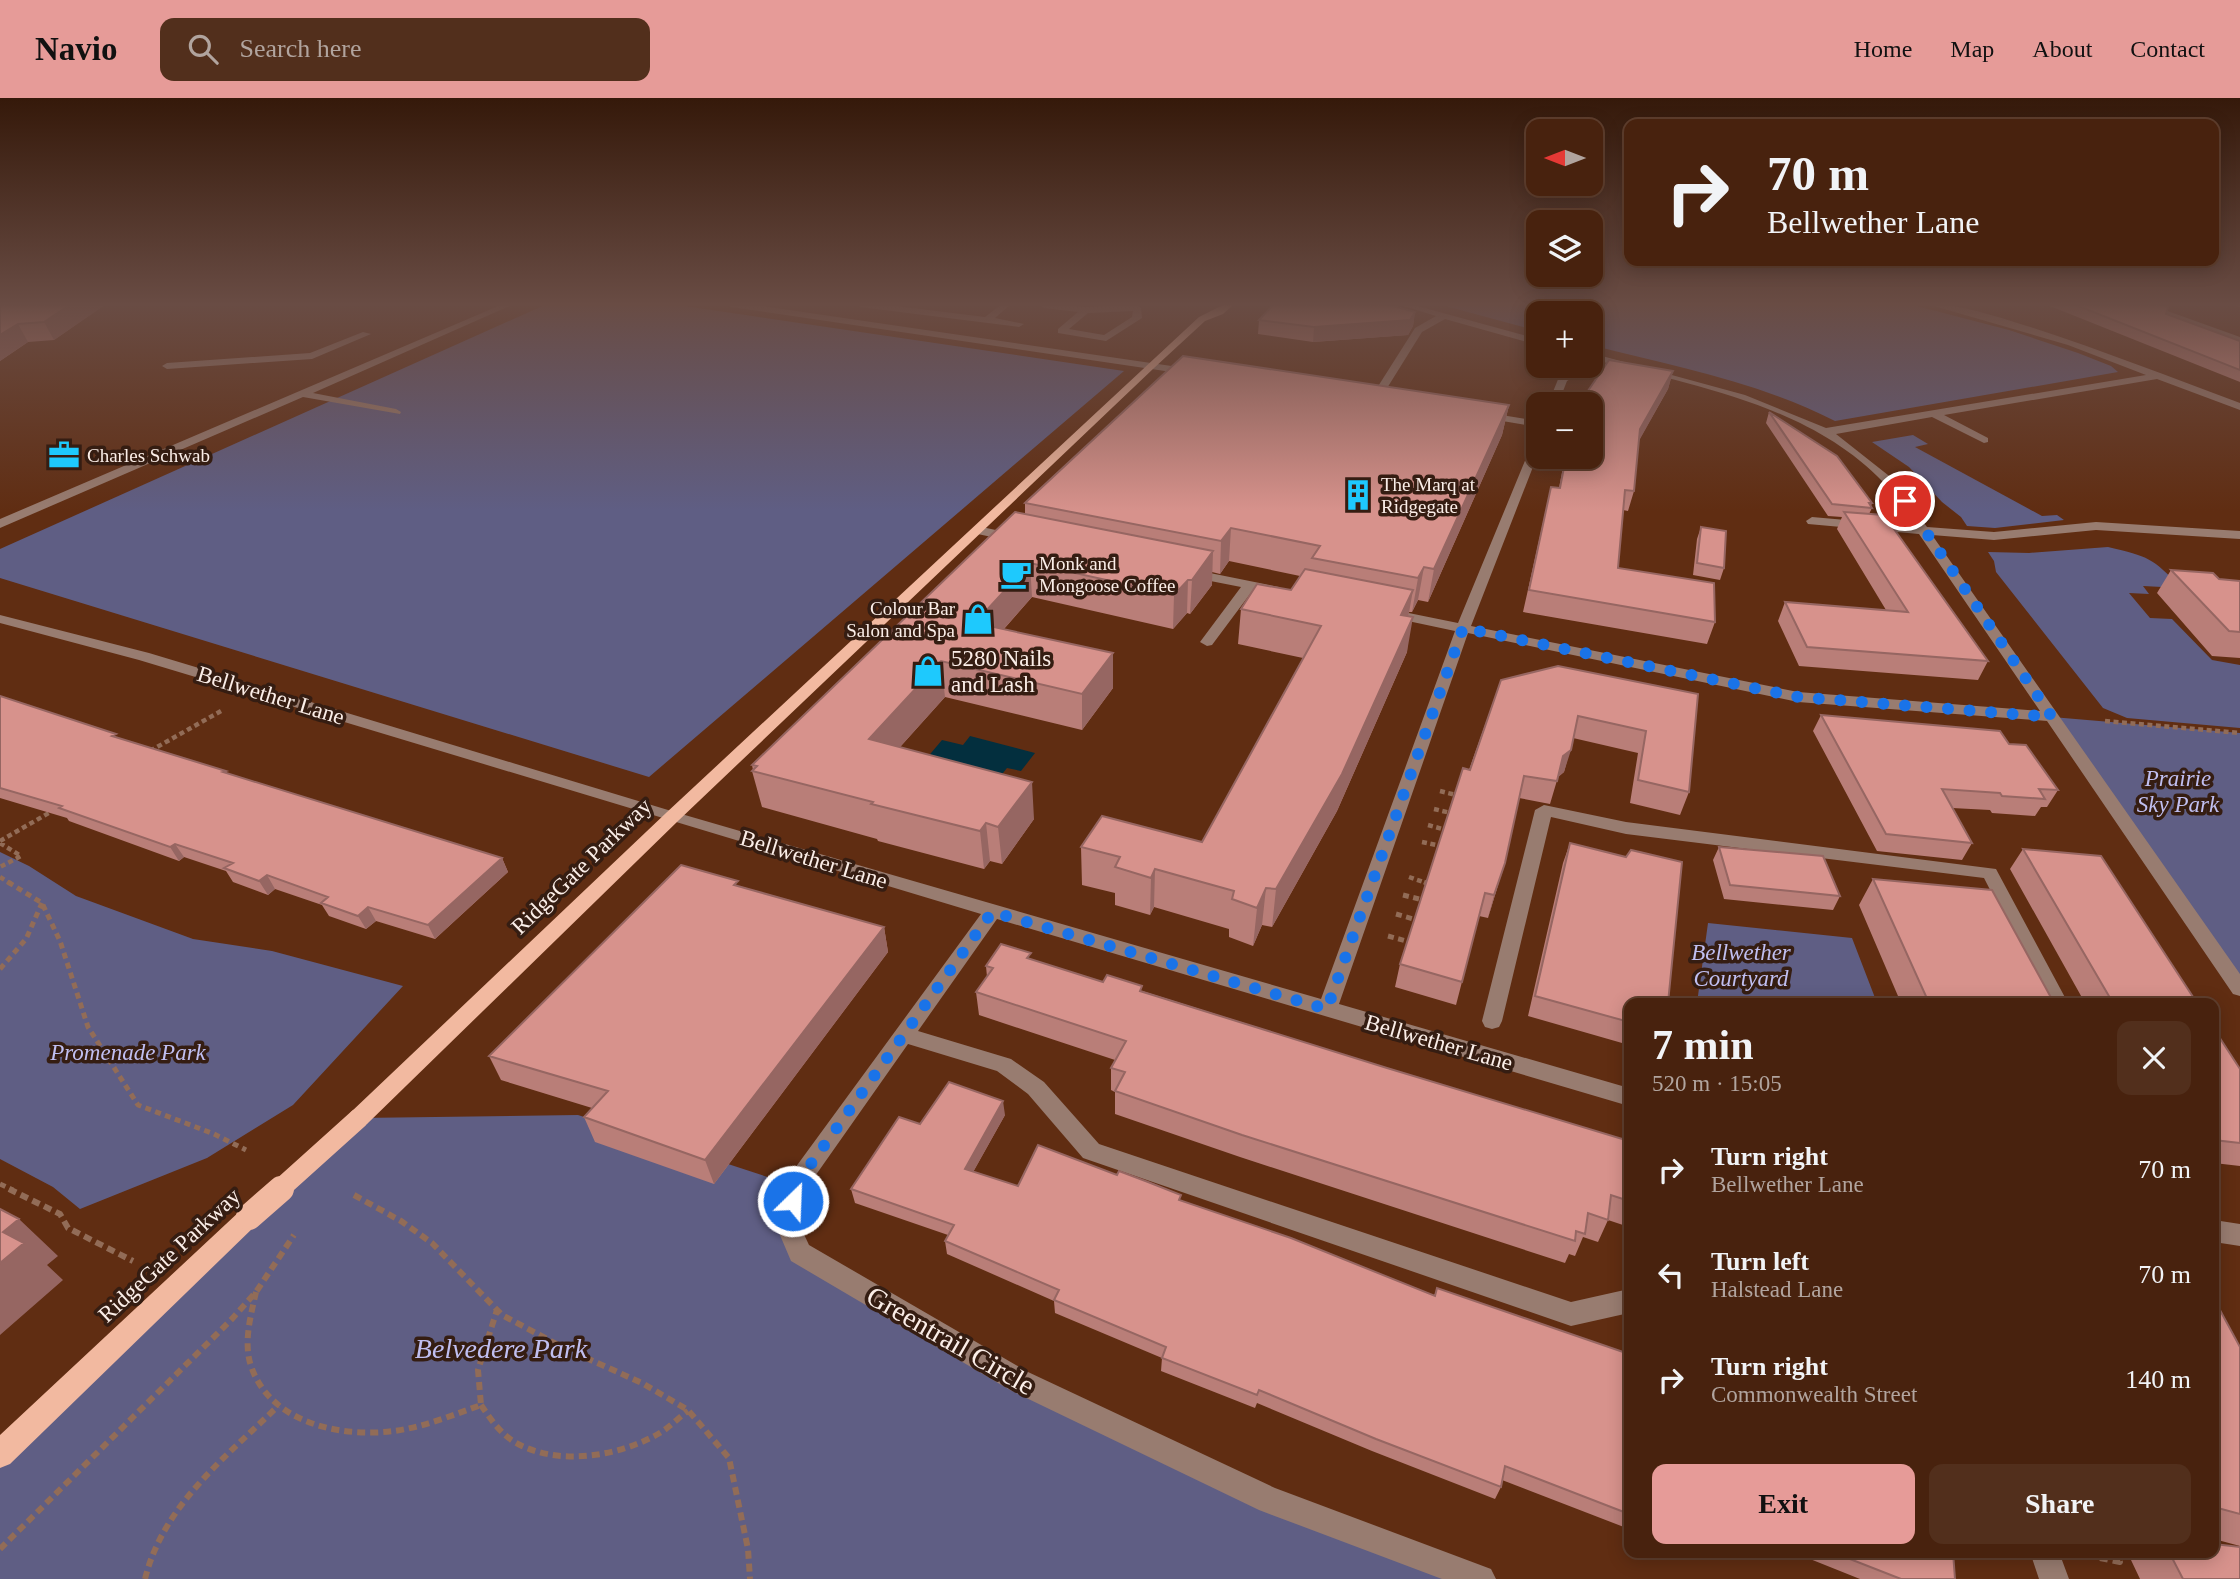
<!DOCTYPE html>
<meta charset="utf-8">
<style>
:root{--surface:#48220e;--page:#522f1c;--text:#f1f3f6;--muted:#b1a49e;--line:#603f2e;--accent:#e69b98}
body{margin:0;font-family:Georgia,serif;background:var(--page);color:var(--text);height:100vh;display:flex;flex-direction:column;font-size:26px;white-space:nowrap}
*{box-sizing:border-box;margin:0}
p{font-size:23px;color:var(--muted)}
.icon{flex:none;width:38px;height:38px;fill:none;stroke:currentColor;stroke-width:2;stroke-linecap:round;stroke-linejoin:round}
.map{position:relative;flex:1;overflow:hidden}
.details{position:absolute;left:1624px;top:900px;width:595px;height:560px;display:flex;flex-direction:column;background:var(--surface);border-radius:14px;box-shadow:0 4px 18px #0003,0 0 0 2px var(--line)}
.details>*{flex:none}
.banner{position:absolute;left:1624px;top:21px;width:595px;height:147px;border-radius:14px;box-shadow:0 4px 18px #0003,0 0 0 2px var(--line);background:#48220e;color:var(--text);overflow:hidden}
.needle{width:46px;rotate:270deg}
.buttons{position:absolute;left:1526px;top:21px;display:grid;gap:14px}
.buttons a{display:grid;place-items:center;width:77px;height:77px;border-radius:14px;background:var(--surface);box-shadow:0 4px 18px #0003,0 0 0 2px var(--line);font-size:35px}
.pin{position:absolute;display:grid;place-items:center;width:60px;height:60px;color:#fff;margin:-30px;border:4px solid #fff;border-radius:50%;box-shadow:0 2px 7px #0007}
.me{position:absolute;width:77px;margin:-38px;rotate:24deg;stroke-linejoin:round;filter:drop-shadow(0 0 5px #0008)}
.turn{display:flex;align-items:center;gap:24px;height:147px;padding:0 28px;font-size:32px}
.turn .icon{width:91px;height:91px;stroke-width:2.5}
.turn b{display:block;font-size:49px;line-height:60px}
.round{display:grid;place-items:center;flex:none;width:74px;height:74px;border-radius:14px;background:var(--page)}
.summary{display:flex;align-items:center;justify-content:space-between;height:119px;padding:0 28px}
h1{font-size:42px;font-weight:600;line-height:52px}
.cta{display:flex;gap:14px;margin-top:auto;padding:14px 28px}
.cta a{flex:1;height:80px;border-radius:14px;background:var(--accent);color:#111;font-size:28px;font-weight:600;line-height:80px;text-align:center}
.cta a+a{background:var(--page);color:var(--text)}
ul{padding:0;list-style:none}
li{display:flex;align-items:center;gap:21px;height:105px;padding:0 28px}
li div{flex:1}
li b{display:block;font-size:26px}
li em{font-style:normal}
header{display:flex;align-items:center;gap:42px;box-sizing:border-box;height:98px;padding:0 35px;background:var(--accent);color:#111}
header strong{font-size:33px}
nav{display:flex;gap:38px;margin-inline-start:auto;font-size:24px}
.search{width:490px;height:63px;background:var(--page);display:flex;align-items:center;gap:18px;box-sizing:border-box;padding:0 24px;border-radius:14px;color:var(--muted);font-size:26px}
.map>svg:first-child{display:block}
</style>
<header>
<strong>Navio</strong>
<div class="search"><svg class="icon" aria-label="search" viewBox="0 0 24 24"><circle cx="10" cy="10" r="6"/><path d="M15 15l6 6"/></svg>Search here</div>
<nav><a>Home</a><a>Map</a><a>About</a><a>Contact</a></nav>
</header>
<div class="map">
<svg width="2240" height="1481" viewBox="0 0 2240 1481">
<rect width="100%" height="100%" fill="#602d12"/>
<path fill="#5f5e84" d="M547,206h124l453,67 -475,406 -649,-199v-29z
M1438,206h471l100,26 69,23 33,13 7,6 -283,49c-76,-39 -162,-55 -244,-76v-32h-53v18z
M1913,337l15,9 -13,3 127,69 15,-1 7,5 -69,8 -28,-2 -6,-9 -19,-15 -33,-35 -37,-25z
M2108,449c41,10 44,10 73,41l-38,-2 6,8 -20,-1 21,25 22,1 40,41 28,5v63l-113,-10 -24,-10 -107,-136 -2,-11 -6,-9 41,1z
M2052,619l188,16v256z
M0,754l29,14 47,30 117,43 79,12 131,35 -110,119 -86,53 -127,51 -27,-22 -53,-28z
M1708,825l144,15 25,65h-180z
M578,1017l217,71 5,67 219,128 462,198h-1481v-125l359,-336z"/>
<path fill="#032f3e" d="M970,638l65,17 -14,18 -14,-3 -8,10 -73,-19 16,-19 21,5z"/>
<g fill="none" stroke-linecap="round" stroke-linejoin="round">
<path stroke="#926c57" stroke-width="4.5" stroke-dasharray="5 3.5" stroke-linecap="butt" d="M2105,623l135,12
M150,653l71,-40
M1440,693l16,4
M1434,711l17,4
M1428,727l18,5
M0,743l54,-31
M1422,744l19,4
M0,745l21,13 -21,11
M0,779l11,7
M1409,779l20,7"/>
<path stroke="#926c57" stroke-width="5" stroke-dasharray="6 4.5" stroke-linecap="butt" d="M8,784l34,21 18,38 28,86 50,78 76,29 32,16
M1424,784l5,2
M1403,797l20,5
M1396,816l21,6
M1388,838l22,6
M0,871l26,-30 16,-36
M0,1086l13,6"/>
<path stroke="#926c57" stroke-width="6" stroke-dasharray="8 5" stroke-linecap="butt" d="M9,1091l51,25 8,14 65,33
M354,1097l47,26 31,22 70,72 60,32 80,36 46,27 41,48 19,91 2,30
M256,1194c-5,23 -13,50 -5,74 19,57 90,72 143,65 30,-4 59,-16 87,-26l-3,-35 19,-60
M481,1307c9,13 18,27 32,36 42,26 104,16 145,-7 11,-6 20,-16 30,-23
M0,1451l231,-229 25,-28 38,-57
M2100,1460l20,4 -3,-10
M145,1481c18,-74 81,-122 133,-173"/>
<path fill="#987c70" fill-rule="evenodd" d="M503,206h11l-201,89 83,16 5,3 -1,2 -97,-17 -303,131v-9z
M727,206h21l444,65 5,3 -5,3 -461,-68z
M856,206h24l105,13 17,-13h9l-16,14 29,6 -5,3 -159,-20z
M1040,206l46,3 51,-2 4,3 1,10 -36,23 -48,-8v-4l20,-17 -34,-4zM1133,213l-1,6 -28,18 -35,-6 19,-16z
M1397,206h13l128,35v6l-93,-26 -23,13 -43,69h-8l-1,-2 45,-71 21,-12z
M1927,206c33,0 68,12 100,22 72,23 142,51 213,77v7l-83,-31 -213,36 44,23v4l-4,1 -52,-26 -96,17 57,45 34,48 67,5 102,-10 144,9v8l-144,-9 -102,10 -62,-5 308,439v22l-7,-2 -186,-273 -249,-19 -330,-69 -129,371 290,84v18l-632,-187 -79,112 93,28 33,23 55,62 472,158 58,-13v24l-58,13 -488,-168 -55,-64 -31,-23 -89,-27 -102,145 -5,39 8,17 219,127 247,116 216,81 5,10h-54l-183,-69 -249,-120 -219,-129 -14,-33 10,-49 194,-265 -842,-254 -139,-37v-8l149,38 529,160 643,186 134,-368 -66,-14 -7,-4 7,-4 69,14 76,-184 4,-1v16l-67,172 327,66 242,19 -121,-177 -111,-10 -2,-3 6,-4 102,9c-10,-15 -19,-32 -31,-44 -75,-78 -192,-97 -292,-123v-6l154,42 81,33 320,-53 -78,-30z
M2136,206h12l92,33v6z
M363,234l8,2 -59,25 -145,10 -5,-3 5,-3 143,-10z
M1579,268h12l-24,15 -9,23h-10l11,-27z
M1483,314l55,9v6l-59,-10v-4z
M977,428l42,9 2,3 -6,4 -42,-9 -2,-3z
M1190,471l89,18 7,4 -7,4 -26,-5 -41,55 -5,1 -7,-4 41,-55 -56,-11 -2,-3z
M1544,707l82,17 370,47 72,134h-20l-64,-125 -358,-44 -75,-17 -49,204 -3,6 -7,2 -7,-2 -3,-6 53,-211z
M2214,1122l26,4v22l-26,-4z
M2030,1454h29l10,27h-30z"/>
<path fill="#f2b9a0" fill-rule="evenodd" d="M1225,206h9l-11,10 -18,7 -51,47 -476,453 -311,303 -8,3 -8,-3 -3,-6 3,-6 315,-299 533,-496z
M249,1109l8,3 4,7 -4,7 -247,240 -10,4v-33l241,-225z"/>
<path stroke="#f2b9a0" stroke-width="20" d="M279,1092l80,-72"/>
<path stroke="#f2b9a0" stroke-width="26" d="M249,1119l32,-28"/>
</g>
<path fill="#b97e78" d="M0,206h106l-52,36 -26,2 -28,19z
M2045,206h123l-1,3 -1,7 74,27v41z
M2228,206h12v3z
M1415,214l-2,14 -5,9 -95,7 -55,-8 1,-14z
M1673,273l-5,18 -29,51 -5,51 -6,20 -5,-1 -5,58 97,54 -8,22 -184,-32 28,-125 8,1 6,-31h26z
M1509,307l-7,30 -74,167 -10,-2 -6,12h-3l-2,40 -70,159 -65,116 -10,-2 -9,21 -24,-9v-8l-75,-22 -4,8 -35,-10v-12l-33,-8 -1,-38 121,-5 101,-184 -65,-14 3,-35 50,-19 9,-14 -71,-15 -9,13 -8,-2v13l-22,29 -3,-1 -14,16 -141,-32 -28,32 109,24v35l-31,42 -137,-33 -45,50 134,72 -32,45 -12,-3 -6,8 -106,-28 -1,-2 -115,-32 -10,-36 1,-1 -1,-5 273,-250v-12z
M1769,314l103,91 -1,3 1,2 -3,6 119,147 -10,19 -179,-14 -21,-45 7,-19 101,8 -49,-81 5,-12 -14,-1 -62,-93z
M1701,429l23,41 -4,12 -27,-5 4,-36z
M2171,472l48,9 21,2v77l-28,-2 -55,-63z
M1501,582l197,14 -9,98 -9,23 -50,-12 8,-50 -65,-15 -9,34 -6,5 -8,27 -31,-6 -21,87 -10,33 -9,-2 -23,89 -61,-18 5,-23z
M0,598l118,42 108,33 1,2 275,85 6,14 -73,67 -59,-18 -10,8 -37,-13 -7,-11 -47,-16 -7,6 -35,-13 -7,-11 -42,-14 -5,4 -110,-40 -2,-3 -67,-20z
M1821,617l188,29 49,46 -11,17h-6l-6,9 -43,-3 -2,-3 -38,-2 20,35 -10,17 -85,-9 -64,-120z
M1570,745l59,160v42l-101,-29 35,-153z
M1719,749l121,49 -7,14 -109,-11 -11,-39z
M2023,751l174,154h-112l-75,-134z
M1873,781l181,124h-153l-42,-98z
M739,788l145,41 4,25 -174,232 -119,-42 -11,-25 8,-9 -91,-28 -12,-24z
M1031,862l72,22 39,9 245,77 242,73v86l-21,-7 -10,22 -15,-5 -8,19 -6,-2 -4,9 -325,-106 -125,-43v-22l-4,-2v-22l4,-8 -136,-45 -3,-23 11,-15 -1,-11z
M2214,931l26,40v97l-26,-3z
M1005,1017l-32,57 45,14 163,14 448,211v118l-127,-49 -1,7 -6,12 -123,-48 -115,-48 -2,5 -94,-37 1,-13 -107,-45 -1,-12 -107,-47 -2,-13 3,-6 -93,-32 -4,-14 69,-65z
M2214,1201l26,48v199l-26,-7z
M1782,1454h171l2,27h-95l-55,-22 -3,3z
M2143,1454h71l26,27h-100l-9,-19z"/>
<path fill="#966662" d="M71,206h35l-52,36 -10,-18z
M1415,214l-2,14 -5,9 -95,7 1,-15z
M18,226l10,18 -28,19v-26z
M1673,273l-5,18 -33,59 5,-19z
M1509,307l-7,30 -74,167 6,-33z
M1231,430l-2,33 -9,13 1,-33z
M1213,453l-1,34 -22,29 2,-34z
M1030,465l2,34 -54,61 -3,-35z
M1424,469l-6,33 -6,12 6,-34z
M1188,482l-1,33 -14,16 1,-34z
M1413,492l-6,34 -6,-9z
M1413,519l-6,35 -70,159 -65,116 4,-38z
M1113,555v35l-31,42v-36z
M941,563l4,36 -70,78 -6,-36z
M1571,652l-7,22 -7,6 6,-22z
M1032,684l2,37 -32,45 -4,-37z
M986,725l4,38 -6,8 -4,-38z
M175,746l9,13 -5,4 -9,-14z
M502,760l6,14 -73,67 -7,-14z
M1505,765l-7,22 -10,33 6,-23z
M1155,771l-1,38 -4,8 1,-37z
M267,777l8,14 -7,6 -9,-14z
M1266,790l-4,37 -9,21 4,-38z
M368,809l8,14 -10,8 -8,-13z
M884,829l4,25 -174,232 -9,-24z
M1003,1003l2,14 -38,68 -2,-14z
M19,1121l39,37 -11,9 16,15 -63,55v-72l3,-31z"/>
<path fill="#d7928c" stroke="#966662" stroke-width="2" d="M0,206h71l-27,18 -26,2 -18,11z
M1274,206h112l29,8 -5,8 -96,7 -55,-7z
M2073,206h86l9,3 -2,7 74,27v29z
M1183,258l326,49 -75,164 -10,-2 -6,11 -106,-20 8,-12 -89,-18 -10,13 -196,-38z
M1609,262l64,11 -33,58 -6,62 -9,-1 -7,78 96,15 1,39 -186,-32 22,-103 9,1 6,-31h25v-53h-12z
M1769,314l68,44 35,47h-3l3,5 -40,-4z
M1015,414l198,39 -21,29h-4l-14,15 -144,-32 -55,60 138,30 -31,41 -141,-33 -72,78 163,43 -34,45 -12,-4 -6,8 -109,-27 2,-2 -121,-31 5,-5 -5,-1z
M1844,414l40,3 104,146 -181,-14 -22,-45 123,10z
M1701,429l25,4 -2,37 -27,-5z
M1305,471l108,21 -12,25 12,2 -71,157 -66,115 -10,-1 -9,20 -25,-9 2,-8 -79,-22 -4,9 -36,-11 5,-10 -39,-10 21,-31 100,26 119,-216 -80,-17 16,-25 34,6z
M2171,472l42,3 6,6 21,2v51l-11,-1z
M1558,568l140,28 -9,98 -51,-12 8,-49 -68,-15 -7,34 -8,6 -6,25 -33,-5 -19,87 -11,32 -9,-2 -23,89 -62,-18 63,-196 7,2 31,-90z
M0,598l116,38 -4,2 114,35 -3,1 279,86 -74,67 -60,-18 -10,9 -37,-13 7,-6 -61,-22 -8,6 -35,-13 9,-5 -58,-19 -5,3 -111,-39 3,-2 -62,-18z
M1821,617l179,16 9,13 17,1 32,45 -19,-1 6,10 -43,-3 -2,-3 -58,-4 30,54 -86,-9z
M1570,745l56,14 5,-7 51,12 -14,141h-39v19l-94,-26z
M1719,749l104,9 17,40 -110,-11z
M2023,751l78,7 96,147h-84z
M681,767l57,16 -4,4 150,42 -179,233 -121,-43 24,-26 -119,-35z
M1873,781l119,11 62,113h-125z
M1001,846l30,9 -4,5 76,24 4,-7 35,11 -2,5 247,77 242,73v60l-18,-6 -3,25 -20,-7 -3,21 -9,-3 -1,10 -333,-106 -127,-44 10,-19 -14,-4 15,-27 -150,-49 17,-24 -7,-2z
M2214,931l26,40v74l-26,-3z
M949,984l54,19 -38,68 53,17 20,-41 79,30 2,-4 29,11 33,13 -2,5 112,38 144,58 2,-8 192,66v47l-1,10h1v103l-124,-48 -4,21 -125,-48 -117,-49 -2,5 -95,-37 4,-11 -112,-47 5,-10 -114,-49 9,-16 -103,-36 48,-72 21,7z
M0,1111l19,10 -16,13 21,11 -24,20z
M2214,1201l26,48v167l-26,-7z
M2214,1446l26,3v32h-57l-14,-27h45z
M1832,1454h121l2,27h-54z"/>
<linearGradient id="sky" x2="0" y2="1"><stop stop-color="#35190a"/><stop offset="0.5" stop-color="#694c44"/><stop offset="1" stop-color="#694c44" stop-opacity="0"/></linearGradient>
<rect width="2240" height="413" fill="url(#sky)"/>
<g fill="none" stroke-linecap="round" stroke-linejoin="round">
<path stroke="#1a73e8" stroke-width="12" stroke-dasharray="0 21.6" d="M793,1103l2,-15 197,-274 335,97 136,-381 335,69 254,20 -147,-216"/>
</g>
<defs>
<symbol id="office-bare" viewBox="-9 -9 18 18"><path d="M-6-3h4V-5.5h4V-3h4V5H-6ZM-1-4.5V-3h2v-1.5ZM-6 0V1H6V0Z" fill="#1ec9fd" stroke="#351d12" stroke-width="2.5" paint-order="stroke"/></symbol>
<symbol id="building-bare" viewBox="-9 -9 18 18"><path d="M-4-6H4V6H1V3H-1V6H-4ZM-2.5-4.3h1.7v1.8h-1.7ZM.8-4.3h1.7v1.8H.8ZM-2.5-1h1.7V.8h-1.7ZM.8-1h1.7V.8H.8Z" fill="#1ec9fd" stroke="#351d12" stroke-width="2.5" paint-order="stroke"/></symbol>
<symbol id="cafe-bare" viewBox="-9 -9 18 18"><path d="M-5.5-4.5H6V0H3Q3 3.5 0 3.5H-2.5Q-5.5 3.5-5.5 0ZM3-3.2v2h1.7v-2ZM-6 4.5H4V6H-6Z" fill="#1ec9fd" stroke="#351d12" stroke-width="2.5" paint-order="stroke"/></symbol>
<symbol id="shop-bare" viewBox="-9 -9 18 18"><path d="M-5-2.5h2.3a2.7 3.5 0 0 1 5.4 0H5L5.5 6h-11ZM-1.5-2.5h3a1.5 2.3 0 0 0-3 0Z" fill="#1ec9fd" stroke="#351d12" stroke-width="2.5" paint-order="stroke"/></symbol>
</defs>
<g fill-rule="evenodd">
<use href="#office-bare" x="42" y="335" width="44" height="44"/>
<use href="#building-bare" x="1336" y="375" width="44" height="44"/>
<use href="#cafe-bare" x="994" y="454" width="44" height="44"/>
<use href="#shop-bare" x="956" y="499" width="44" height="44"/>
<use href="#shop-bare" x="906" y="551" width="44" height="44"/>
</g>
<g text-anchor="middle" stroke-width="7" stroke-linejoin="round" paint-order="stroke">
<g font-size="19" fill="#fbeee8" stroke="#351d12" text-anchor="start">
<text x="87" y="364">Charles Schwab</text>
<text x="1381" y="393">The Marq at<tspan x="1381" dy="22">Ridgegate</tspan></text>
<text x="1039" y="472">Monk and<tspan x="1039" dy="22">Mongoose Coffee</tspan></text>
<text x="955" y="517" text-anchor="end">Colour Bar<tspan x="955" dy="22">Salon and Spa</tspan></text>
</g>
<g font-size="23" fill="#fbeee8" stroke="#351d12" text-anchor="start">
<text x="951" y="568">5280 Nails<tspan x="951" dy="26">and Lash</tspan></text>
</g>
<g font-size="23" fill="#fbeee8" stroke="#351d12">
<text transform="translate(271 597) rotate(17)" y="8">Bellwether Lane</text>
<text transform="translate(814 761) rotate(17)" y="8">Bellwether Lane</text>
<text transform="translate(581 768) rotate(-44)" y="8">RidgeGate Parkway</text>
<text transform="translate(1439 944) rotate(16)" y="8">Bellwether Lane</text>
<text transform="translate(169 1157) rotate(-43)" y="8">RidgeGate Parkway</text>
</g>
<g font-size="23" font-style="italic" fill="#c0bff1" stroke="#351d12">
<text x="2178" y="688">Prairie<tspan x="2178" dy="26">Sky Park</tspan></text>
<text x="1741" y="862">Bellwether<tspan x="1741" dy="26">Courtyard</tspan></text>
<text x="128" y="962">Promenade Park</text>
</g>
<g font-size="28" fill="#fbeee8" stroke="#351d12">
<text transform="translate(951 1242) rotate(30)" y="10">Greentrail Circle</text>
</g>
<g font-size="28" font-style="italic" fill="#c0bff1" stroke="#351d12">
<text x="501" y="1260">Belvedere Park</text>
</g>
</g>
</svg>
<div class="buttons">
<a><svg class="needle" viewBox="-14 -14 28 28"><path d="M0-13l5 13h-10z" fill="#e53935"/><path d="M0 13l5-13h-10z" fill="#b1a49e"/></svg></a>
<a><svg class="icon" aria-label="layers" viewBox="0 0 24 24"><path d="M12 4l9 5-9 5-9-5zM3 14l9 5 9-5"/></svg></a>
<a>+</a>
<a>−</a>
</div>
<div class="pin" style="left:1905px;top:403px;background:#d93025"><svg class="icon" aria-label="arrive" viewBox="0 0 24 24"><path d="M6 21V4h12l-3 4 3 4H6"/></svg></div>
<svg class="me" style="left:793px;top:1103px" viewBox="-20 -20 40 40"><circle r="17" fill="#1a73e8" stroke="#fff" stroke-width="3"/><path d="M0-11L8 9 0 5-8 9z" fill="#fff"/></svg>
<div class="banner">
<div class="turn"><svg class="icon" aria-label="right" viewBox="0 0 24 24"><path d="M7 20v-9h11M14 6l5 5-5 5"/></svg><div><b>70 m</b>Bellwether Lane</div></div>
</div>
<section class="details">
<div class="summary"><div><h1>7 min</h1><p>520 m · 15:05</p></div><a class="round"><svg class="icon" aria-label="close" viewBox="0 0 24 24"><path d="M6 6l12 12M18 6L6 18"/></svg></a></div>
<ul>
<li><svg class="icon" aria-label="right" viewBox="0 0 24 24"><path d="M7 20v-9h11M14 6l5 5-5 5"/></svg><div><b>Turn right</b><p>Bellwether Lane</p></div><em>70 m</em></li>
<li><svg class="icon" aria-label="left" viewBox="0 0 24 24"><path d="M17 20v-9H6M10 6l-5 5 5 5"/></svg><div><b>Turn left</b><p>Halstead Lane</p></div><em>70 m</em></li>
<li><svg class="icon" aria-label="right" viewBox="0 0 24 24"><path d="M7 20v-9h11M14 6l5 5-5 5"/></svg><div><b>Turn right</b><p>Commonwealth Street</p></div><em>140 m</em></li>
</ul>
<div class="cta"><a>Exit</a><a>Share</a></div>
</section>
</div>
